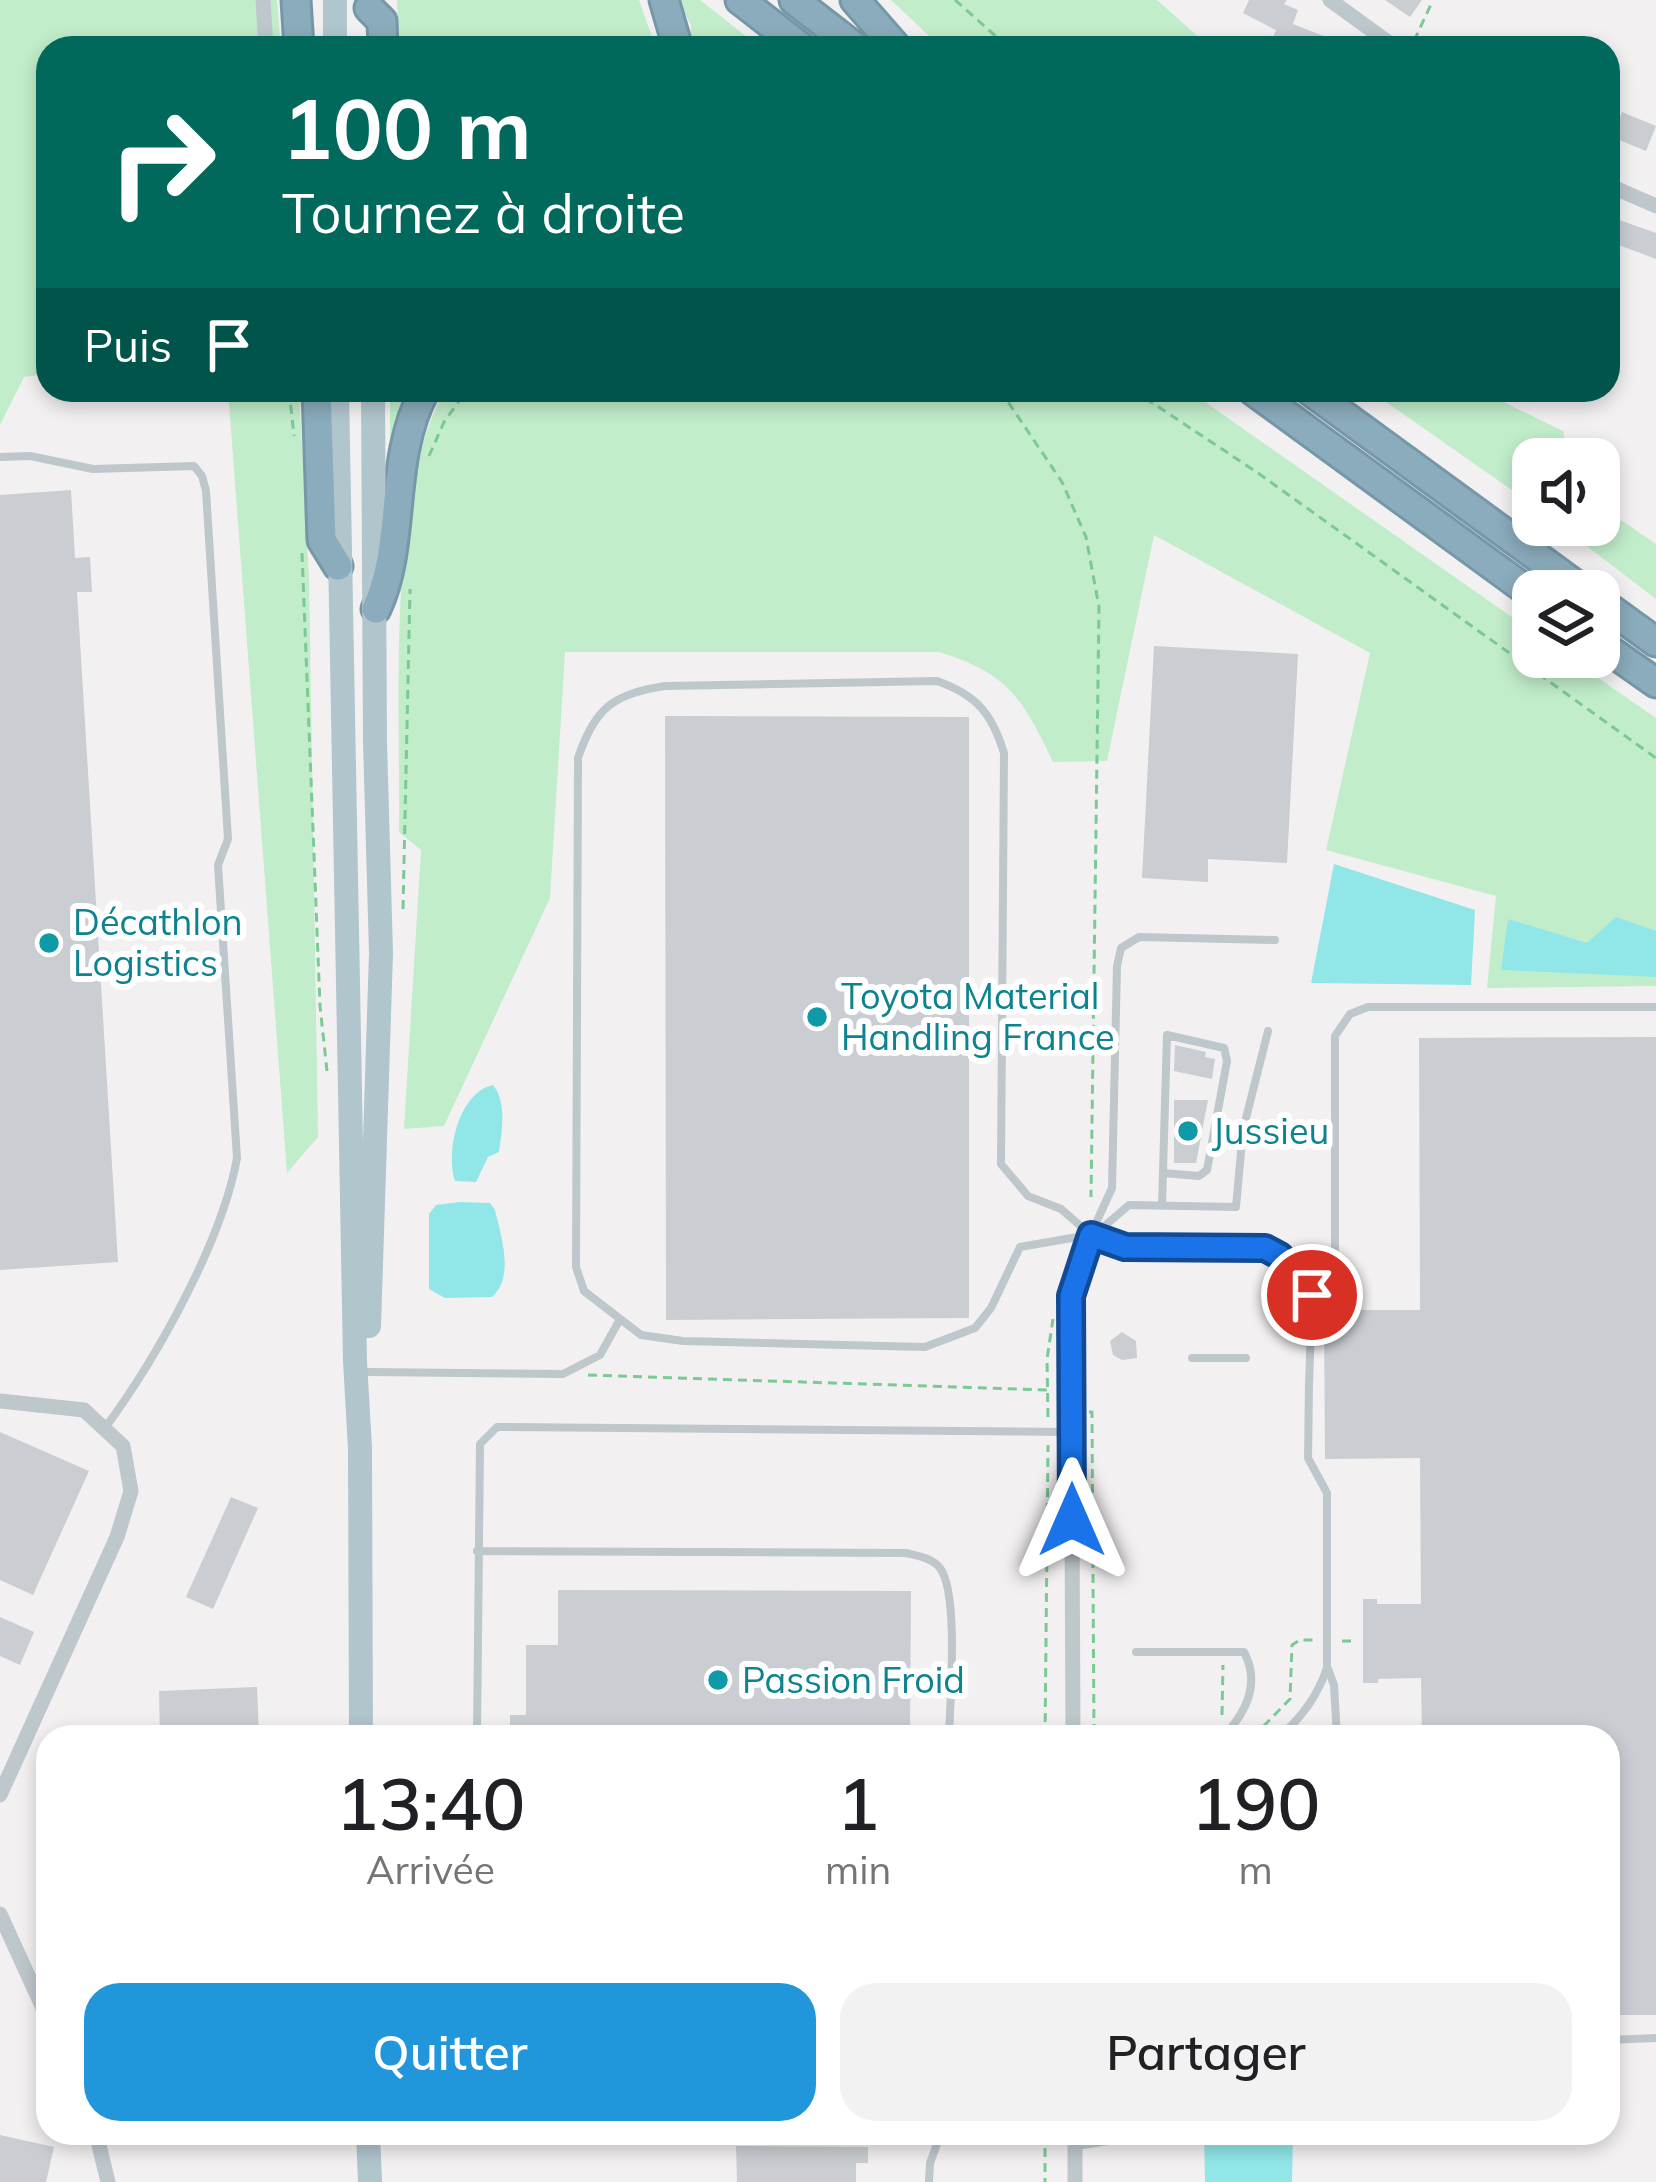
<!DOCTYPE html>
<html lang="fr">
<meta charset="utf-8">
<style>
:root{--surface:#fff;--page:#f2f2f2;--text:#202124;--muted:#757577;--accent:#2296db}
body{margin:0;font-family:Mulish,sans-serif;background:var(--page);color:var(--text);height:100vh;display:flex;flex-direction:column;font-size:45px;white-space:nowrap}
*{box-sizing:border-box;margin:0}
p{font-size:39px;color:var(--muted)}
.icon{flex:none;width:66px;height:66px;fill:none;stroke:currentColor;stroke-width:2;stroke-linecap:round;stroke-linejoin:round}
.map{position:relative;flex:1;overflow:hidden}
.drawer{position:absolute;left:36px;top:1725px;width:1584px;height:420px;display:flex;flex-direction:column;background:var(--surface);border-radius:36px;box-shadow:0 6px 18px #0003}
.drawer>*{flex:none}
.guide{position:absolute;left:36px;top:36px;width:1584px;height:366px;border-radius:36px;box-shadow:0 6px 18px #0003;background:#00695c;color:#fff;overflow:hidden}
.controls{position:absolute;left:1512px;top:438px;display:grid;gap:24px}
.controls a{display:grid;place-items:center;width:108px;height:108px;border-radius:24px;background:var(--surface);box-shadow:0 6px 18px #0003;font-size:60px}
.pin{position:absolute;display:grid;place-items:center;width:102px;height:102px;color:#fff;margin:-51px;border:6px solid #fff;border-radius:50%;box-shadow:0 3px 12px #0007}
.me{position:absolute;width:132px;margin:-66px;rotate:0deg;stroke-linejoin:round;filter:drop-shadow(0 0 9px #0008)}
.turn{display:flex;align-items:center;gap:42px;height:252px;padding:0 48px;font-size:54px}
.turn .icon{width:156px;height:156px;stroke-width:2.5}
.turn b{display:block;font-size:84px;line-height:102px}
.then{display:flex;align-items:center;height:114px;padding:0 48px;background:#0003;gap:24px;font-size:45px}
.eta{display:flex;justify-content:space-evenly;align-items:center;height:204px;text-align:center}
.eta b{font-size:72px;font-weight:600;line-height:84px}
.action{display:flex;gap:24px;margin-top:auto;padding:24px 48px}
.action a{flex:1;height:138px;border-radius:36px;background:var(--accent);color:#fff;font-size:48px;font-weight:600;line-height:138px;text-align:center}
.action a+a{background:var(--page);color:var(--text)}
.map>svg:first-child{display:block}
</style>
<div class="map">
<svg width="1656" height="2182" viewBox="0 0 1656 2182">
<rect width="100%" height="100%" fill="#f3f0f1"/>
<path fill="#c1edca" d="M0,0h277l4,48h-233v326l-24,3 -24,48z
M397,0h242l17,48h-257z
M678,0h22l61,48h-70v-23z
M891,0h266l54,48h-269z
M228,390h71l10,188 9,559 -31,36z
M390,390h22l-22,63z
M446,390h742l345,242v25h35l88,61v268l-169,2 9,-92 -170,-46 44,-197 -216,-118 -47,226 -54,1c-30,-63 -45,-89 -114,-110h-374l-15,246 -106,228 -40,3 17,-279 -22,-18c2,-117 -14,-344 47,-442z
M1369,390h110l84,41 6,28h-36v46z
M1599,505l57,39v55l-97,-74h40z"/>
<path fill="#91e7e8" d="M1334,864l141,46 -4,75 -160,-2z
M1616,917l40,14v46l-155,-7 7,-51 79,24z
M493,1085c14,17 9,46 6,67l-11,5 -12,25 -21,-1c-10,-29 4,-89 38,-96z
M460,1202l30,1 5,7c6,26 20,67 -3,87l-47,1 -16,-9v-75l7,-9z
M1204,2133h89l-1,49h-87z"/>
<path fill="#caced2" d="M1249,0h38l-3,4 14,6 -5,14 61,24h-62l-20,-8 4,-10 -33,-17z
M1385,0h37l-12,17z
M1622,112l34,14 -10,25 -34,-14z
M1608,216l48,17v26l-48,-18z
M71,490l4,68 15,-1 2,35h-15l41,670 -118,8v-775z
M1154,646l144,8 -11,209 -79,-4v23l-66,-4z
M665,716l304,1v601l-303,2z
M1656,1037v978h-48v-278h-186l-1,-59 -43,1v4h-15v-84h14v5h44l-1,-146 -95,1 -1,-149h96l-1,-272z
M1175,1045l31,7 -1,5 10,2 -3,20 -38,-8z
M1174,1100h34l-12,63h-22z
M1122,1332l14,9 1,17 -15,2 -9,-5 -3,-14z
M0,1432l89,39 -56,124 -33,-15z
M231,1497l27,11 -45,101 -27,-12z
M558,1590l353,1 -1,146h-400v-22h16v-70h32z
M0,1617l34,15 -14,33 -20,-9z
M257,1687l2,50h-99l-1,-46z
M0,2135l54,12 -8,35h-46z
M736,2146l132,1v16h-12v19h-119z"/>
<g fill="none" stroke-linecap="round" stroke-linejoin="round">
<defs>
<path id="motorway" d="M296,0l3,48
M664,0l14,48
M740,0l62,48
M794,0l62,48
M855,0l42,48
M369,8l13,13 1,27
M317,390l5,150 16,26
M1252,390l281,205
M1309,390l275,201
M1599,601l57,41
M376,609c31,-66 11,-149 49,-219
M1599,643l57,40"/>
</defs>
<use href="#motorway" stroke="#7697a8" stroke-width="33"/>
<path stroke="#7bca94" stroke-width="3" stroke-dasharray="9 6" stroke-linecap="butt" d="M955,0l54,48
M1414,41l19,-41
M289,390l5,46
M1000,390l62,92 24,55 13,70 -8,590
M1133,390l125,83 398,285
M429,456l15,-34 23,-32
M302,553l18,453 7,65
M403,909l7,-320
M588,1375l459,15
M1089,1412h3l2,325
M1048,1417l-1,-58 6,-40
M1342,1641h14
M1222,1715l1,-50
M1045,1737l3,-292
M1253,1737l37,-38 2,-54 8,-5h14
M1045,2133v49"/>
<path stroke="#bdc7cc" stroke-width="8" d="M0,457l30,-1 63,13 101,-3 8,10 4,15 22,348 -10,26 19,293c-15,84 -81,201 -132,270
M1162,1206l5,-171 57,13 3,13 -20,109 -8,6 -36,-3
M1091,1234l21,-46 5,-222 4,-18 18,-11 136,3
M1089,1235l-69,12 -29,61 -16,20 -50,19 -242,-6 -42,-6 -57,-44 -8,-24 2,-509c17,-51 36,-64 87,-72l272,-5c40,14 55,33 67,72l-3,411 27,32 33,13 30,26 25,10 150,3 14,9 32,38
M1094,1235l35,-30 107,2 7,-77 25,-99
M1192,1358h54
M368,1372l195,2 37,-19 19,-34
M477,1551l429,2c12,3 26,5 34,15 19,25 10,133 9,169
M1136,1652h108c17,32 1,62 -21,85
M1328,1669l6,16 3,52
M477,1737l3,-293 17,-17 573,5
M1280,1737c23,-22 37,-40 47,-69v-175l-19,-35 1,-73 3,-90 23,-38v-221l15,-22 18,-7h288
M1608,2040l48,-2
M1076,2146l52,-8 5,-5
M929,2182l1,-19 11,-30"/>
<path stroke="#bdc7cc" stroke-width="15" d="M263,0l3,48
M1330,0l66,48
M1608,185l48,21
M0,1401l84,9 39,36 8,45 -14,46 -117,258
M1073,1737l-2,-441 20,-61
M0,1914l48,105
M96,2133l12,49
M1075,2133v49"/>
<path stroke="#b1c5cd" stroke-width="24" d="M335,0v48
M337,390l18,971 5,87 1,289
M369,1326l12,-373 -6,-211 -2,-352
M368,2133l2,49"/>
<use href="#motorway" stroke="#8bacbc" stroke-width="27"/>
</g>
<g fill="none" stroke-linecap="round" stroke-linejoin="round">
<defs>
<path id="route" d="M1072,1520l-1,-224 20,-61 34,12 140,1 15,8 32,39"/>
</defs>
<use href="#route" stroke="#114b97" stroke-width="30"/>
<use href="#route" stroke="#1a73e8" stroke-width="21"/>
</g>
<g fill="#0f9aa8" stroke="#fff" stroke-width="4.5">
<circle cx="49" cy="943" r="12"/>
<circle cx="817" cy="1017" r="12"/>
<circle cx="1188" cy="1131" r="12"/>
<circle cx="718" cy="1680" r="12"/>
</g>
<g text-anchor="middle" stroke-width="12" stroke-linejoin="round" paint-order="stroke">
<g font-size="36" fill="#0d838f" stroke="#fff" text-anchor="start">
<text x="73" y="935">Décathlon<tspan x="73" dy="41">Logistics</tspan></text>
<text x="841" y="1009">Toyota Material<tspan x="841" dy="41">Handling France</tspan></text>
<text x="1212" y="1144">Jussieu</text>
<text x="742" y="1693">Passion Froid</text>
</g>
</g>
</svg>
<div class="controls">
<a><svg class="icon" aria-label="sound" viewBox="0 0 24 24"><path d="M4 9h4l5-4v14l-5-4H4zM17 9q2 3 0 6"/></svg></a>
<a><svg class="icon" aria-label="layers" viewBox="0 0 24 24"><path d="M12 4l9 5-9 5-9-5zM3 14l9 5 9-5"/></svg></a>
</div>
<div class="pin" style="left:1312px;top:1295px;background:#d93025"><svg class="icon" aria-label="arrive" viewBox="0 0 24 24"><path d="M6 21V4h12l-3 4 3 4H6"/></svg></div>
<svg class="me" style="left:1072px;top:1520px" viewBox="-20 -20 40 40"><path d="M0-17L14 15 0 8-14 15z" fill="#1a73e8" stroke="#fff" stroke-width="4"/></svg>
<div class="guide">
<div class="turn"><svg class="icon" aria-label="right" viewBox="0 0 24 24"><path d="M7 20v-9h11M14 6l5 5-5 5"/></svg><div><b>100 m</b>Tournez à droite</div></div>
<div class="then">Puis<svg class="icon" aria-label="arrive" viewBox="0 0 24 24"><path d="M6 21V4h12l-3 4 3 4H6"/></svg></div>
</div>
<section class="drawer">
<div class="eta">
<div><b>13:40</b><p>Arrivée</p></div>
<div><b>1</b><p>min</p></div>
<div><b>190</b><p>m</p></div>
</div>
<div class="action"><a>Quitter</a><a>Partager</a></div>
</section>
</div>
